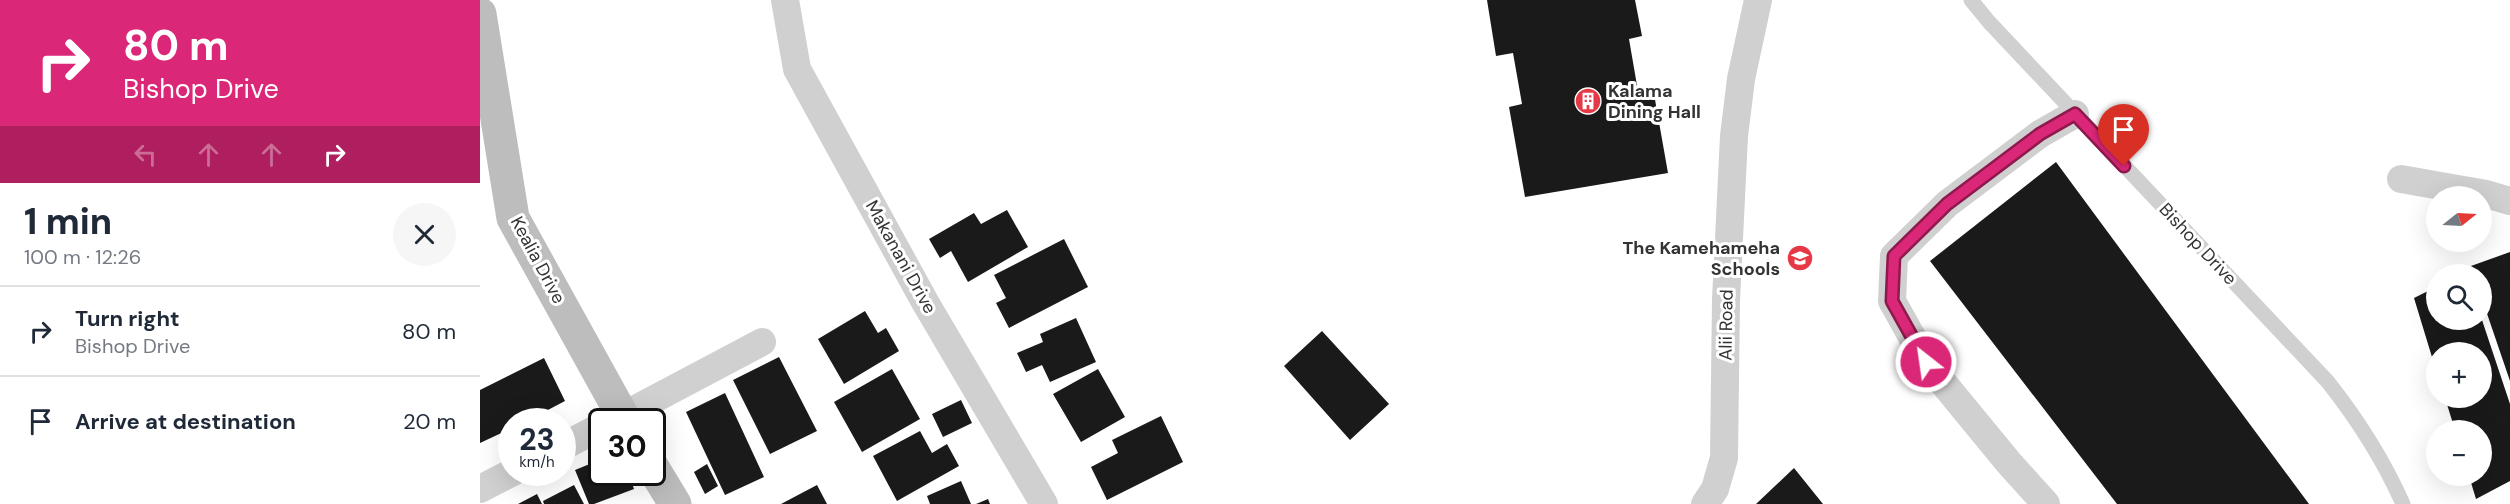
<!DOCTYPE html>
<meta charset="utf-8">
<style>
:root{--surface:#fff;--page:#f6f6f7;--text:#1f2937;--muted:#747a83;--line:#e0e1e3}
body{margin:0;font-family:"DM Sans",sans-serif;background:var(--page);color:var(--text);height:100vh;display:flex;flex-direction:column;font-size:22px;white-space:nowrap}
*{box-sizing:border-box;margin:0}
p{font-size:20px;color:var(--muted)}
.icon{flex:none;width:33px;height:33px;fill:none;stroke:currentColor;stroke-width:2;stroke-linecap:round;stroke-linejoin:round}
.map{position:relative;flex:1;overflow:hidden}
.sheet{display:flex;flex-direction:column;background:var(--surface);width:480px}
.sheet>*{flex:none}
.top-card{background:#db2777;color:#fff;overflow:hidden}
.needle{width:39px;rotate:72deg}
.tools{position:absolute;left:1946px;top:186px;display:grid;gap:12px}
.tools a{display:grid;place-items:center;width:66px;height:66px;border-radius:50%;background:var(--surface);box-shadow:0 6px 24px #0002;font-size:30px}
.speed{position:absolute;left:18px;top:408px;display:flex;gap:12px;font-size:30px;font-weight:700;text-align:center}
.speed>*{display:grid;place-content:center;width:78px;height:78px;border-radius:50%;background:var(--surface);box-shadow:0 6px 24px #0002;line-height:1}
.speed small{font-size:15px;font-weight:400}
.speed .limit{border:3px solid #111;border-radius:9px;background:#fff;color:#111}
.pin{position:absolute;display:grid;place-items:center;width:51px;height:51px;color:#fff;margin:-62px -26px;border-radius:50% 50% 50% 0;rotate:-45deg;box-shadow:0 0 6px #0007}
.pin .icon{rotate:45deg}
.me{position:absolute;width:66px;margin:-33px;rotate:330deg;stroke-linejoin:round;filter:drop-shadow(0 0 4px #0008)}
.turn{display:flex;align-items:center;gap:21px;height:126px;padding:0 24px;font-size:27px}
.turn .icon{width:78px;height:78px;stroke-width:2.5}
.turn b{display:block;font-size:42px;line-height:51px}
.lanes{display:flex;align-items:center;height:57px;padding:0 24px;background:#0003;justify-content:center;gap:30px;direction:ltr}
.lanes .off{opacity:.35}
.round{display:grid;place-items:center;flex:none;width:63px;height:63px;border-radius:32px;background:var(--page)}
.headline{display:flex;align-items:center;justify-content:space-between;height:102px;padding:0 24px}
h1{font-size:36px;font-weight:800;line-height:45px}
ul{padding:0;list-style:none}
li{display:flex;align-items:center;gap:18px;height:90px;padding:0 24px;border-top:2px solid var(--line)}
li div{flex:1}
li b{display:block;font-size:22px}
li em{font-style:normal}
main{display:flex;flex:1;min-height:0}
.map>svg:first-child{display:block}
</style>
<main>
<section class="sheet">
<div class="top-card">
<div class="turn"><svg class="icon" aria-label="right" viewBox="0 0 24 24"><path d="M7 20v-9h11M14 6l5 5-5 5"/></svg><div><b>80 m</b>Bishop Drive</div></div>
<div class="lanes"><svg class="icon off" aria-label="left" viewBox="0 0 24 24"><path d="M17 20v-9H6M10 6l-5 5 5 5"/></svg><svg class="icon off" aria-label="ahead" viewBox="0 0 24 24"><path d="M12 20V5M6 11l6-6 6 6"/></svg><svg class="icon off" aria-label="ahead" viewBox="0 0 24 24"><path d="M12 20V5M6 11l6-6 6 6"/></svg><svg class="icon" aria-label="right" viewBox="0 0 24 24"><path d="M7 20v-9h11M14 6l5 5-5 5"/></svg></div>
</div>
<div class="headline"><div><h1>1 min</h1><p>100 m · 12:26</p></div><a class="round"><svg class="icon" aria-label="close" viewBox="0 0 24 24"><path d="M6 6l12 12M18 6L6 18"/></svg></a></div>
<ul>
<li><svg class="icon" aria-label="right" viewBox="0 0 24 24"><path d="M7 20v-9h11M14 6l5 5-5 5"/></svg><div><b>Turn right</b><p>Bishop Drive</p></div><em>80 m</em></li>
<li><svg class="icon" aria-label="arrive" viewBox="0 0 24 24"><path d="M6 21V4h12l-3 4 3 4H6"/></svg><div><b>Arrive at destination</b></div><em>20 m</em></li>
</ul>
</section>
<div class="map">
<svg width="2030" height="504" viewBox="0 0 2030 504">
<rect width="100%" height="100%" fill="#fff"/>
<path fill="#1a1a1a" d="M1007,0h148l7,36 -13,3 10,58 15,-3 14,79 -143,24 -16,-90 13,-3 -9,-51 -17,3z
M1576,162l110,149 143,193h-192l-187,-243z
M527,210l21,37 -60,35 -17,-31 -11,7 -11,-19 45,-26 7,11z
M584,239l24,48 -79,41 -13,-25 10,-5 -12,-23z
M2030,252v129l-29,-85v-22h-7l-3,-8z
M1956,287v33h46l28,84v77l-34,18 -7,-23h12v-46h-26l-10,-32h36v-46h-45l-1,15 -21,-69z
M385,311l13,22 8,-5 13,23 -55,33 -26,-45z
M596,318l20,44 -46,20 -8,-17 -16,7 -9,-19 26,-11 -3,-8z
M842,331l67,73 -39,36 -66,-74z
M299,357l38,74 -47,23 -37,-74z
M64,358l21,43 -40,21h-13v6l-32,15v-53z
M412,369l28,50 -58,33 -28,-50z
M618,369l27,48 -44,25 -28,-48z
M245,393l39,84 -39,18 -39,-83z
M481,400l11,23 -29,14 -11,-23z
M681,416l22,46 -76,38 -16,-33 27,-14 -6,-13z
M440,431l12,22 15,-9 12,22 -62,35 -24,-45z
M122,459v13h26l6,17 -40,15h-5l-14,-34z
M227,464l11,22 -13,8 -11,-22z
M1314,468l29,36h-67z
M481,481l10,23h-41l-3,-8z
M94,485l10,19h-40l-1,-3z
M337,485l10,19h-46z
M57,494l5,10h-24z
M508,499l2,5h-14z"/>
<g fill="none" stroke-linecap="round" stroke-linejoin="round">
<path stroke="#d0d0d0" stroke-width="15" d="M1491,0l18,22 339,360c30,38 55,77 75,122"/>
<path stroke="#d0d0d0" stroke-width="28" d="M305,0l12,69 128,233 119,202
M1921,179l85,15 24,7
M131,422l151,-80
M82,447l40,-21
M0,489l33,-17
M1225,504l10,-15 9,-31 2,-158 8,-164 7,-57 17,-79
M1566,504l-37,-41 -83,-101 -34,-61 2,-45 53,-52 93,-70 35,-20"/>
<path stroke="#bdbdbd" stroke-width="33" d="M0,14l33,204 113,204
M172,466l23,38"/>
</g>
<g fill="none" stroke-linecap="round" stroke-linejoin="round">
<defs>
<path id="route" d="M1446,362l-34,-61 2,-45 53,-52 93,-70 35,-20 49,52"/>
</defs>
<use href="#route" stroke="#8e194d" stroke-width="15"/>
<use href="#route" stroke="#db2777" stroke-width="10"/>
</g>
<defs>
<symbol id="building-disc" viewBox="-11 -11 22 22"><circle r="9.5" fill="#e63946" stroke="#fff"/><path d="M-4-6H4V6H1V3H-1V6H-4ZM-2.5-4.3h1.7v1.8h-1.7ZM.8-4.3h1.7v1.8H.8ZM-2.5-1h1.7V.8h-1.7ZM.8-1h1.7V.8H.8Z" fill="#fff"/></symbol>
<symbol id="school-disc" viewBox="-11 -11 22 22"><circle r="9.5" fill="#e63946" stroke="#fff"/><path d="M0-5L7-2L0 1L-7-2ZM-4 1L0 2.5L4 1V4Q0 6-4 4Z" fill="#fff"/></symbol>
</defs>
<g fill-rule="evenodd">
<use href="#building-disc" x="1093" y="86" width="30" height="30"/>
<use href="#school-disc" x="1305" y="243" width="30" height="30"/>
</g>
<g text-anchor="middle" stroke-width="6" stroke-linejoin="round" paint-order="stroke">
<g font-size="18" font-weight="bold" fill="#333" stroke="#fff" text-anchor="start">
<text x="1128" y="97">Kalama<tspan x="1128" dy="21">Dining Hall</tspan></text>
<text x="1300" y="254" text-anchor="end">The Kamehameha<tspan x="1300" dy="21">Schools</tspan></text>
</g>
<g font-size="18" fill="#333" stroke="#fff">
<text transform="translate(1718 244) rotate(47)" y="6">Bishop Drive</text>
<text transform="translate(421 257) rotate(61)" y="6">Makanani Drive</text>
<text transform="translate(58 260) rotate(62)" y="6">Kealia Drive</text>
<text transform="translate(1246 325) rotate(-89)" y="6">Alii Road</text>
</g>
</g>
</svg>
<div class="tools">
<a><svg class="needle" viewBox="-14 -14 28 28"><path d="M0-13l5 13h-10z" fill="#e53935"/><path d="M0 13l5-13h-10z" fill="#747a83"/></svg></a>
<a><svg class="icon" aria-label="search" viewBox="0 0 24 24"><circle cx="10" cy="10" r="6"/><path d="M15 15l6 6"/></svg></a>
<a>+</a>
<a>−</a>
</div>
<div class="speed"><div>23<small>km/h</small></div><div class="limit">30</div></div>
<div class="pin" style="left:1644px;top:166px;background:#d93025"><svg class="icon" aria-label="arrive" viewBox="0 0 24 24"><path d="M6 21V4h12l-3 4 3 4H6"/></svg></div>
<svg class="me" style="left:1446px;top:362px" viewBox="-20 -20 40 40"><circle r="17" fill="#db2777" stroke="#fff" stroke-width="3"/><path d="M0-11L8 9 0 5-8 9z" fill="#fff"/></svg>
</div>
</main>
